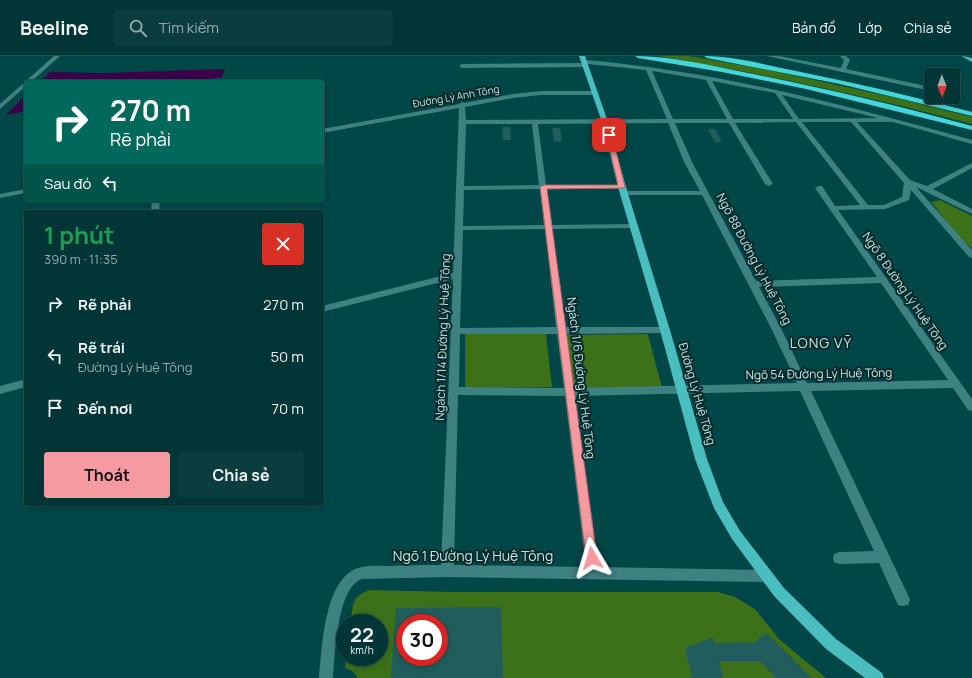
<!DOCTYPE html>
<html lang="vi">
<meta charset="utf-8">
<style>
:root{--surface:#013536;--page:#0b3d3e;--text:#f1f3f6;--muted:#96abad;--line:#235051;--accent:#f49aa0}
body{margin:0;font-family:Manrope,sans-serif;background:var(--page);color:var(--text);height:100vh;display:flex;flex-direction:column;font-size:15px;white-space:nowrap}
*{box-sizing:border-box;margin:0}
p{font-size:13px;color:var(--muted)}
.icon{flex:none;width:22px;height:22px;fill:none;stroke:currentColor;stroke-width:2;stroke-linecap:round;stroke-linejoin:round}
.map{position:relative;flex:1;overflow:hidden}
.drawer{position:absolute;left:24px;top:154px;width:300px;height:296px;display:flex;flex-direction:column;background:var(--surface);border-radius:4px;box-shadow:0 2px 6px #0003,0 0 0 1px var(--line)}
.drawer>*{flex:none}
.hud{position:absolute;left:24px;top:24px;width:300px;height:122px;border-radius:4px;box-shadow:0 2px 6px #0003,0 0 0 1px var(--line);background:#00695c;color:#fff;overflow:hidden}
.needle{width:26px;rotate:179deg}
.controls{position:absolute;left:924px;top:12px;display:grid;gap:8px}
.controls a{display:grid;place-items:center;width:36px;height:36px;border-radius:4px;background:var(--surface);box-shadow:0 2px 6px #0003,0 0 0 1px var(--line);font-size:20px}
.speed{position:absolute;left:336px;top:558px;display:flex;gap:8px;font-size:20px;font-weight:700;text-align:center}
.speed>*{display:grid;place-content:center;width:52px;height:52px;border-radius:50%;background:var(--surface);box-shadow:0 2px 6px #0003,0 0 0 1px var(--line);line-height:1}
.speed small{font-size:10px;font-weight:400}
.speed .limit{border:6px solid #d22;background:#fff;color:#111}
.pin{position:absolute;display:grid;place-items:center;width:34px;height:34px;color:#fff;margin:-17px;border-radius:8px;box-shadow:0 2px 6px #0006}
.me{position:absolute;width:44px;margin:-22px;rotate:353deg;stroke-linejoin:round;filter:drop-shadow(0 0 3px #0008)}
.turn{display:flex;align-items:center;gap:14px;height:84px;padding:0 20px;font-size:18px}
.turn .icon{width:52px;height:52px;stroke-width:2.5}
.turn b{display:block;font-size:28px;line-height:34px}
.then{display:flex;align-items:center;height:38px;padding:0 20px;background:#0003;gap:8px;font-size:15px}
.round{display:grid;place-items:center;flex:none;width:42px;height:42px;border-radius:4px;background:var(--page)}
.summary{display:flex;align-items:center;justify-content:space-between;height:68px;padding:0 20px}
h1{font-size:24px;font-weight:700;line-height:30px;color:#1e9e55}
.cta{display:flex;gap:8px;margin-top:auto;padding:8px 20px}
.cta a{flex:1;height:46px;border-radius:4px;background:var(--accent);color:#111;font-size:16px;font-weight:700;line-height:46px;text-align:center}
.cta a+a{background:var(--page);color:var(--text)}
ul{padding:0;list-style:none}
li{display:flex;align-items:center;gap:12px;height:52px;padding:0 20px}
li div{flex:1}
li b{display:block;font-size:15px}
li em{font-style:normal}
header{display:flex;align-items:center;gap:24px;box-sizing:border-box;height:56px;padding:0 20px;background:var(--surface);border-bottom:1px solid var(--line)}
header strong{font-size:19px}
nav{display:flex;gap:22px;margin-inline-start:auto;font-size:14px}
.search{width:280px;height:36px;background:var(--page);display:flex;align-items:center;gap:10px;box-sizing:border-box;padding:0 14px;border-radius:4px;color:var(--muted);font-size:15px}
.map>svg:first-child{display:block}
</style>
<header>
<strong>Beeline</strong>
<div class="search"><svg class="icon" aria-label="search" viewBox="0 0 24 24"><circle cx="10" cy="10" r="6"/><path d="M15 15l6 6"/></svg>Tìm kiếm</div>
<nav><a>Bản đồ</a><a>Lớp</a><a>Chia sẻ</a></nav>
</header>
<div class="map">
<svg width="972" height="622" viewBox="0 0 972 622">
<rect width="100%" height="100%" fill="#014748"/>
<path fill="#3c7019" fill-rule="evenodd" d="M658,0h31l74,13 129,28 80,20v7c-104,-28 -208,-50 -314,-68z
M940,144l32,16v32l-12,-10 -29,-36z
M465,278h81l6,53 -87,1z
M648,278l14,54h-88l-7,-53z
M370,534l83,2h265l17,5 20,12 24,30 47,39h-468l-6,-7 -7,-3 1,-11h33v-34h-28c2,-18 0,-27 19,-33zM405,567h34v34h-34z"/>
<path fill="#380349" d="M225,13l-3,8 -28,5h-154l10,-10 53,1z
M26,39v16l-20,4z"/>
<path fill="#215d5d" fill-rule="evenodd" d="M502,71h8l1,13h-8z
M552,72h8l2,13 -8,1z
M708,73h7l7,13 -7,1z
M501,551l2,71h-112l5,-70zM405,567h34v34h-34z
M766,577l46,45h-36l-16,-17h-41l4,17h-31l-7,-30 28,-11 1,6 36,-1 2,2z"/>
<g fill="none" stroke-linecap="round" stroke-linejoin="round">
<path fill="#3e8181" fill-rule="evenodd" d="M54,0h6l-29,26h-5v4l-26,23v-5z
M767,0h12l62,12 3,-8 -4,-4h6l4,4 -4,9 85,18v4z
M585,4c131,11 260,45 387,80v4l-79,-22h-36l53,58 17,6 45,-23v5l-39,21 39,20v5l-56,-27 56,63v8l-3,-1 -58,-67 -2,10 -24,9 -47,1 134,189v12l-4,-1 -15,-22 -142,3 97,204 2,5 -2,5 -5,1 -5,-1 -19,-42 -40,1 -5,-2 -1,-4 1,-4 5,-2 35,-1 -74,-160 -225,5 24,171 166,3 5,2 2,4 -2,4 -5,2 -318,-5 -85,2c-25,8 -27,76 -29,99h-14c3,-30 5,-99 39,-110 10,-3 21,-2 31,-2 17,-1 34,-1 52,-1l12,-286 -131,33v-6l131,-33 6,-165 -137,25v-4l137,-25 3,-2 2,1 49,-9 28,-3h54l3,2 -3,2h-54l-28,3 -48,9 1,13 201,-1 -21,-49 -58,-6v2l-2,1 -124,1 -3,-2 3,-2 122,-1 -2,-1zM652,15l54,9 21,39h-54zM712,25l63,12 18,26h-60zM782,39l96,23 -79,1zM796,66l64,83 -25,1 -13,-20h-3l-4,2 62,89 -121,4 -63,-117 -18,-41h54l36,61 4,2 4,-2 -38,-61zM802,66h49l53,61 -2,14 -18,8h-16zM668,67l17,41 15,27h-76l-4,2 4,2h78l70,135 25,53 -223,5 -7,-54 98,-1 5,-3 -5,-3h-99l-14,-98 81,-1 4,-2 -4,-2 -81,1 -5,-36h75l4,-2 -4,-2h-76l-8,-61zM466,68h66l7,61 -75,1zM540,133l4,36 -81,1 1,-36zM545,173l11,98 -96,1 3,-98zM881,227l67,97 -141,3 -25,-53 -23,-43zM460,278h97l7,54 -105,-1zM458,339l107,1 21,171 -132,-2z
M26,133v4l-26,5v-4z
M152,144h8l-1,12h-8z
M26,323v8l-26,7v-8z"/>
<path fill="#4abdbe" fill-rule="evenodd" d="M579,0h6l23,66 18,65 44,143 37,129 16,43 17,29 44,57 52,51 46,34 2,5h-19l-39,-29 -52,-53 -42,-57 -18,-31 -19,-49 -35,-129 -42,-143 -16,-65z
M962,0l10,2v4l-9,-5z"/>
<path fill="#43d5d7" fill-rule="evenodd" d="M635,0c36,0 73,9 108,16 77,15 153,33 229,54v4l-166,-41 -84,-17 -84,-14z
M704,0c29,0 58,8 87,14 61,12 121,26 181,42v4l-132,-32 -133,-26z"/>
</g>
<path fill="#f49aa0" stroke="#9f6468" d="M606,78l6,1 13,52 -1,1 -77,1 50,369 -1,3 -4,2 -5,-2 -1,-3 -46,-371 4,-2h74z"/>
<g text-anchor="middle" stroke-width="4" stroke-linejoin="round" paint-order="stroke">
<g font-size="10" fill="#c2e7e6" stroke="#082a2a">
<text transform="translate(456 40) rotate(-10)" y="4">Đường Lý Anh Tông</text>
</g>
<g font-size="12" fill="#c2e7e6" stroke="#082a2a">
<text transform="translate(754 203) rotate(62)" y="4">Ngõ 88 Đường Lý Huệ Tông</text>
<text transform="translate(905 235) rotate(55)" y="4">Ngõ 8 Đường Lý Huệ Tông</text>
<text transform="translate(443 281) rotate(-88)" y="4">Ngách 1/14 Đường Lý Huệ Tông</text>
<text transform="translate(819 318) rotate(-1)" y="4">Ngõ 54 Đường Lý Huệ Tông</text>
<text transform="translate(581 322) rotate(83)" y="4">Ngách 1/6 Đường Lý Huệ Tông</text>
<text transform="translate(697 338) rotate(74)" y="4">Đường Lý Huệ Tông</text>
</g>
<g font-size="14" letter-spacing="1" fill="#c2e7e6" stroke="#082a2a">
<text x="821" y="292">LONG VỸ</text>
</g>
<g font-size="14" fill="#c2e7e6" stroke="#082a2a">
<text x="473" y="505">Ngõ 1 Đường Lý Huệ Tông</text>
</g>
</g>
</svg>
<div class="controls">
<a><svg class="needle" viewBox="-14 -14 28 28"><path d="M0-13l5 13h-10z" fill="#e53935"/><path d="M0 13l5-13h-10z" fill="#96abad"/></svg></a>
</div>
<div class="speed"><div>22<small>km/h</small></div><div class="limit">30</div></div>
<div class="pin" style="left:609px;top:79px;background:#d93025"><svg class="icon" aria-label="arrive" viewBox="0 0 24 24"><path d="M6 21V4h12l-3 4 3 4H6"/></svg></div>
<svg class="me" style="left:592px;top:502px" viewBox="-20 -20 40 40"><path d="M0-17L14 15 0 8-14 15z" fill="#f49aa0" stroke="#fff" stroke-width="4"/></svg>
<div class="hud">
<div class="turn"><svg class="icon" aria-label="right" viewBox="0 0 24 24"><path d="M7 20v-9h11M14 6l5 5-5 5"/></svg><div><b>270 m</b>Rẽ phải</div></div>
<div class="then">Sau đó<svg class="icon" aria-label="left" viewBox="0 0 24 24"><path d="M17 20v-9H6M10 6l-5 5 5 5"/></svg></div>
</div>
<section class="drawer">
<div class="summary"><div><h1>1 phút</h1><p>390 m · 11:35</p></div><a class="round" style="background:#d93025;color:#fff"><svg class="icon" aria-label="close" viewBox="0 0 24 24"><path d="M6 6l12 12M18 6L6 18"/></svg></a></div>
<ul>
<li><svg class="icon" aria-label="right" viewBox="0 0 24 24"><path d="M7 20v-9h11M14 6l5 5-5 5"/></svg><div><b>Rẽ phải</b></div><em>270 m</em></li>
<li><svg class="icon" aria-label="left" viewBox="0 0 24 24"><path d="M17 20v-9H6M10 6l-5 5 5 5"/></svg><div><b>Rẽ trái</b><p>Đường Lý Huệ Tông</p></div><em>50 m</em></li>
<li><svg class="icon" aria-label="arrive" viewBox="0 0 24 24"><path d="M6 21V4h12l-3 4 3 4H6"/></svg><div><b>Đến nơi</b></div><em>70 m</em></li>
</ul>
<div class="cta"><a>Thoát</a><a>Chia sẻ</a></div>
</section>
</div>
